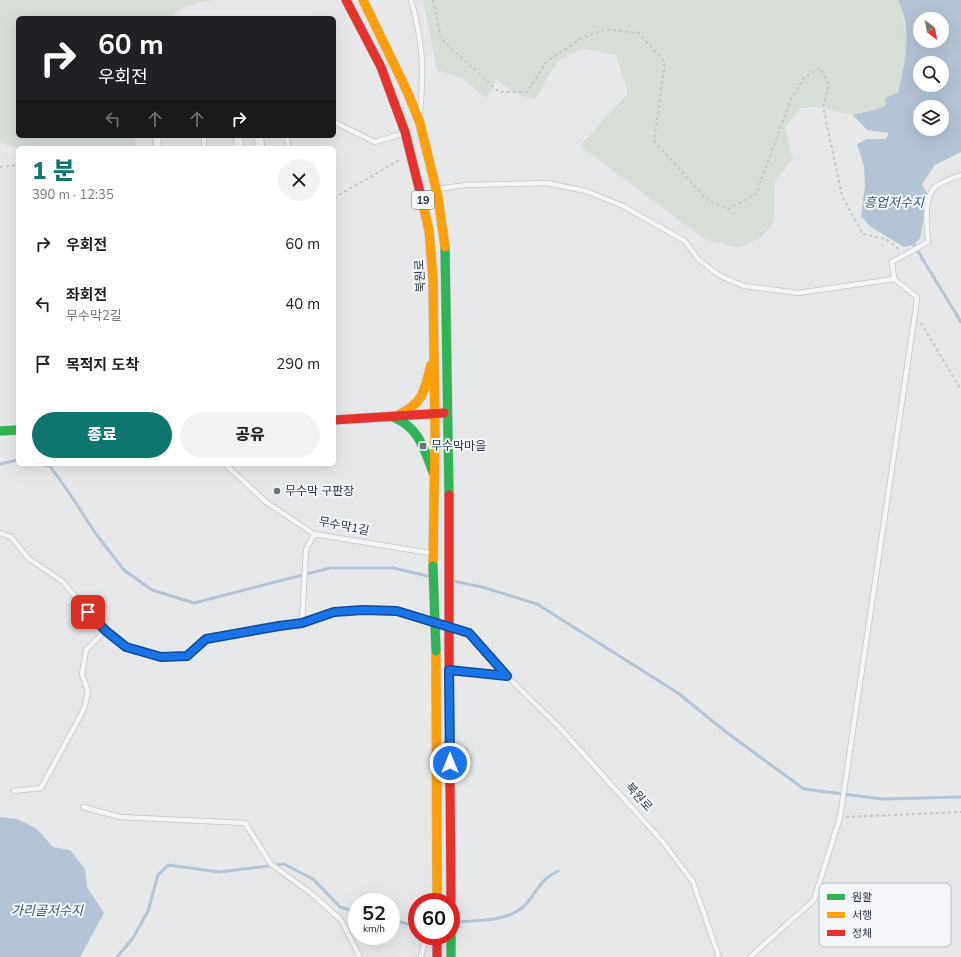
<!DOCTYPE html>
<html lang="ko">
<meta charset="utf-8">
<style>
:root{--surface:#fff;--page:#f2f2f2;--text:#222;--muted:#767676;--accent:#0f766e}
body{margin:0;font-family:"Nunito Sans","Noto Sans KR",sans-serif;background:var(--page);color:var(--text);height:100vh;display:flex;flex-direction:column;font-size:15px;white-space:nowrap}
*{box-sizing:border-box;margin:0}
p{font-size:13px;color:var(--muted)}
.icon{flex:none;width:22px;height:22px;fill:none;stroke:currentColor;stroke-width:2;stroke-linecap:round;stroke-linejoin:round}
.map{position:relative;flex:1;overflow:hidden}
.panel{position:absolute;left:16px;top:146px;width:320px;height:320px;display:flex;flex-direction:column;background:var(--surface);border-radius:6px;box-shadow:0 4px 16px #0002}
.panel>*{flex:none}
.banner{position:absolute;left:16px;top:16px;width:320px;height:122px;border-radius:6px;box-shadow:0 4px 16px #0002;background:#202124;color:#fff;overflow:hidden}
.needle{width:26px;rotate:148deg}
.fabs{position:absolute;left:913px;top:12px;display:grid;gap:8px}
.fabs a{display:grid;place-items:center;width:36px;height:36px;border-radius:50%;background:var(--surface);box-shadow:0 4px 16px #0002;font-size:20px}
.speed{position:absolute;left:348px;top:893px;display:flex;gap:8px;font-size:20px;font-weight:700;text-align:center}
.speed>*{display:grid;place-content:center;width:52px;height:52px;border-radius:50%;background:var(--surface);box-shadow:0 4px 16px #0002;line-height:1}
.speed small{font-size:10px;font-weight:400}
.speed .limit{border:6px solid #d22;background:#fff;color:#111}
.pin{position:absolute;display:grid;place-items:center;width:34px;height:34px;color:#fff;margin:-17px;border-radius:8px;box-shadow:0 2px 6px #0006}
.me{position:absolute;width:44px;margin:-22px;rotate:0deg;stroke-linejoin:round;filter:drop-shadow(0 0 3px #0008)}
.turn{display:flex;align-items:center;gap:14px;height:84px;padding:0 16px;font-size:18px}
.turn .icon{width:52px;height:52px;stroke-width:2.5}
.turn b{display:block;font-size:28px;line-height:34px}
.lanes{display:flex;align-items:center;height:38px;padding:0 16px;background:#0003;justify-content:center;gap:20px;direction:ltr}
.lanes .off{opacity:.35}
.round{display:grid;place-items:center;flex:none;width:42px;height:42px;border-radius:21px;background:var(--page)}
.overview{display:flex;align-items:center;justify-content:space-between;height:68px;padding:0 16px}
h1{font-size:24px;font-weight:800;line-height:30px;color:var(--accent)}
.cta{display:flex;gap:8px;margin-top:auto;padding:8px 16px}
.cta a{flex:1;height:46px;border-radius:24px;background:var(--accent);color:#fff;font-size:16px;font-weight:800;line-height:46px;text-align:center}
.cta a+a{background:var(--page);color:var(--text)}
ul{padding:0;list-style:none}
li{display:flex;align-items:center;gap:12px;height:60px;padding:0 16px}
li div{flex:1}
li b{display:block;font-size:15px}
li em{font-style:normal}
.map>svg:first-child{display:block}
</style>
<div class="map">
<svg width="961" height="957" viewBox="0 0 961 957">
<rect width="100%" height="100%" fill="#e6e8ea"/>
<path fill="#d6ded6" d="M0,0h216c-19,2 -32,5 -46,18h-152v118h116l3,12 -119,1 -18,-7z
M423,0h475l4,9 5,39 -9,45 -12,13 -12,4 -21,5 -35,-8 -18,1 -15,20 8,31 -18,22 -1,41 -13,16 -24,10 -33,-9 -124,-93 48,-53 -12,-37 -33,-8 -26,14 -22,37 -20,-5 -18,-15 -11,19 -23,-19 -26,-9z"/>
<path fill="#b4c4d5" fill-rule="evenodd" d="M898,0h63v152l-26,13 -13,19 6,11 -8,43 -6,7 -10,2 -33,-20 -10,-11 4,-30 -1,-20 -7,-22 10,-5h19l3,-6 -22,-3 -14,-15 21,-5 12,-4 -1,-8 13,-5c7,-32 15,-62 0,-93zM920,19h22v22h-22zM920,63h22v22h-22zM920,107h22v22h-22z
M0,817l17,2 20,10 16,18 17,3 15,19 2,18 17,26 -24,44h-80z"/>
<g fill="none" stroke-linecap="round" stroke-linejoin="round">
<path stroke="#b4c4d5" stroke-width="3" d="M914,245l47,77
M0,464l18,-4
M37,464l13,2 22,31 24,37 28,36 28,20 42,13 136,-35h63l35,8
M453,581l29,6 55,17 141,89 48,39 78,57 78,10 79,-2
M391,920l26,6
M457,922c24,-2 54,0 71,-20 11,-14 13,-23 30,-31
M117,957l16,-19 15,-27 10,-36 10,-10 51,7 65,-8 29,15 27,28 17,5"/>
<defs>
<path id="lane" d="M411,0c12,42 13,68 9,112
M334,122l41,20 29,-9
M155,136l1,12
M158,136l1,12
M204,136v12
M236,136l1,12
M240,136l1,12
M257,136l1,12
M261,136l1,12
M287,136l1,12
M438,189l27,-4 82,-2 39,8 37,15 62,35 13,18 22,17 24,10 54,7 96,-14
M225,464l41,38 48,32 116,19
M0,533l11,4 17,21 34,23 43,50 21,16 35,10 26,-1 19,-17 73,-13 23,-3 32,-11 29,-2 34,1 35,11
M302,623l4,-73 8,-16
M452,628l17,5 38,43 53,52 103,114 30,40 26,75
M451,670l56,6
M14,791l27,-3 43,-79 4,-17 -6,-18 4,-24 19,-19
M83,807l37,10 125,6 26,41 41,30 29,26 19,37
M421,957l4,-17h10
M750,957l64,-57 26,-83 75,-503 2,-17 -23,-18 -2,-17 36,-20c-1,-15 -5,-44 7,-55 7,-6 18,-9 26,-12"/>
<path id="fast" d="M445,247l4,248
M395,418c24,10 29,31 38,54
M0,431l18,-1
M451,921v36"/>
<path id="slow" d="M363,0l44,91 13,32 18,74 7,50
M420,192l9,38 4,49 2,156 -2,131
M400,414c24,-11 25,-26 31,-49
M436,651l1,251"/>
<path id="jam" d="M346,0l35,67 24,65 15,60
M334,420l110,-7
M449,495v71
M449,652l2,250
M437,936v21"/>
</defs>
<use href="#lane" stroke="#c4c6c8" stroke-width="6"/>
<use href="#fast" stroke="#c4c6c8" stroke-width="10"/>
<use href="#slow" stroke="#c4c6c8" stroke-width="10"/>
<use href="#jam" stroke="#c4c6c8" stroke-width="10"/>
<path stroke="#c5c6ca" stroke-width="2" stroke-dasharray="3 3" stroke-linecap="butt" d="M433,0l8,39 58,53h28l20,-31 37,-24 23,-8 31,4 27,29 -11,79 53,59 21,9 28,-15 35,-95 13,-21 16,-10 9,17 -6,21 19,90 21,38 23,5 14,11
M0,167l18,-2
M334,198l65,-38
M921,323l40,67
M846,817l115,-5"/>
<use href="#lane" stroke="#f5f6f7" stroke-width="4.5"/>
<use href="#fast" stroke="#30b455" stroke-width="9"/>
<use href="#slow" stroke="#ff9f0a" stroke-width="9"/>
<use href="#jam" stroke="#e5322d" stroke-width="9"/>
<defs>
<path id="fast-bridge" d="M433,566l3,85"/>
<path id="jam-bridge" d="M449,566v86"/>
</defs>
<use href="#fast-bridge" stroke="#c2c5c8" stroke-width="10" stroke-linecap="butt"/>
<use href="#jam-bridge" stroke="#c2c5c8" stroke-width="10" stroke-linecap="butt"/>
<use href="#fast-bridge" stroke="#30b455" stroke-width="9"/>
<use href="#jam-bridge" stroke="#e5322d" stroke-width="9"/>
</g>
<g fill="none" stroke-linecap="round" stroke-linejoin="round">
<defs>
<path id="route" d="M88,612l18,19 20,16 35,10 26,-1 19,-17 73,-13 23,-3 32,-11 29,-2 34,1 72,22 38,43 -58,-6 1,93"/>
</defs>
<use href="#route" stroke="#114b97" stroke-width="10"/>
<use href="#route" stroke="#1a73e8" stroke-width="7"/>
</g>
<g fill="#6c737f" stroke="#f4f6f9" stroke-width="1.5">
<rect x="419" y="442" width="8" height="8" rx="2"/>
<circle cx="277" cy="491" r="4"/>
</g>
<g text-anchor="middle" stroke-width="4" stroke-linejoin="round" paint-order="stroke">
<rect fill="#f4f6f9" stroke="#676e7b" stroke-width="1" x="412" y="191" width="22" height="18" rx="3"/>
<g font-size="11" font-weight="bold" fill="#2b3445">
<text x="423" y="204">19</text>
</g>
<g font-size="12" fill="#2b3445" stroke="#f4f6f9">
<text transform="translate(420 276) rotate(-93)" y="4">북원로</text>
<text transform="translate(344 526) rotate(11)" y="4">무수막1길</text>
<text transform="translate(639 797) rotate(48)" y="4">북원로</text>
</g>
<g font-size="12" fill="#2b3445" stroke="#f4f6f9" text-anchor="start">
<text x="431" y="450">무수막마을</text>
<text x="285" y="495">무수막 구판장</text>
</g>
<g font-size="13" font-style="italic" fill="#34527a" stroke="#f4f6f9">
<text x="894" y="207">흥업저수지</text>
<text x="47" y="915">가리골저수지</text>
</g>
</g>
<rect x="819" y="883" width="132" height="64" rx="6" fill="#f4f6f9" stroke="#b8bcc3" stroke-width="1"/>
<rect x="827" y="894" width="18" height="6" fill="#30b455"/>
<rect x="827" y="912" width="18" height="6" fill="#ff9f0a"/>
<rect x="827" y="930" width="18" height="6" fill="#e5322d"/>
<g font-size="11" fill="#2b3445">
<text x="852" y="901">원활</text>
<text x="852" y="919">서행</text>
<text x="852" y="937">정체</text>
</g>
</svg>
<div class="fabs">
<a><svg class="needle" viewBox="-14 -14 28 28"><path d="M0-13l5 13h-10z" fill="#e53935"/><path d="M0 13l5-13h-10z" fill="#767676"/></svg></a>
<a><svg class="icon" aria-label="search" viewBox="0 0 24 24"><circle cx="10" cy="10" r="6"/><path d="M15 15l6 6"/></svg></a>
<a><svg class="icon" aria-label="layers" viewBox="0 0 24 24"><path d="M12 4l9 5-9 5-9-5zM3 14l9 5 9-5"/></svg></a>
</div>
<div class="speed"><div>52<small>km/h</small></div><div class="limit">60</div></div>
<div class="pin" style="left:88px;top:612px;background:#d93025"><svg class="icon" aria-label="arrive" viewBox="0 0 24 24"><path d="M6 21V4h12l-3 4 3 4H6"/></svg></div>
<svg class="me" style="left:450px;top:763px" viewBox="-20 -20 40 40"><circle r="17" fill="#1a73e8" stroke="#fff" stroke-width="3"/><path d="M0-11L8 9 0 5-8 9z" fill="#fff"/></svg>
<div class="banner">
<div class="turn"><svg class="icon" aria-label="right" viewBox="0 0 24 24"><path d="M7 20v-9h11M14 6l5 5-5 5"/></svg><div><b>60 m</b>우회전</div></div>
<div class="lanes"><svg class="icon off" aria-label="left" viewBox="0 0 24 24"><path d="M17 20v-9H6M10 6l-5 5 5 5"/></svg><svg class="icon off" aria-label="ahead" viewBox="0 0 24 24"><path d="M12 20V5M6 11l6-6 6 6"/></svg><svg class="icon off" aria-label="ahead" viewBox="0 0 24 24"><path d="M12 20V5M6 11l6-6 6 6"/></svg><svg class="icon" aria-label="right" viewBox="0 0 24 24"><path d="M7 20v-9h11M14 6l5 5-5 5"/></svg></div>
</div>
<section class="panel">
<div class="overview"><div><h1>1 분</h1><p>390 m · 12:35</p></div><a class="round"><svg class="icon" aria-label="close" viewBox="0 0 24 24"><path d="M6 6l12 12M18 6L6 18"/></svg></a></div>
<ul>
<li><svg class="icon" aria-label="right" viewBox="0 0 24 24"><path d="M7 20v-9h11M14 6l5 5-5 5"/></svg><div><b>우회전</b></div><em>60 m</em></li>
<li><svg class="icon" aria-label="left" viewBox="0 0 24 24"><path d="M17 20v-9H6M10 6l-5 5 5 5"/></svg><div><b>좌회전</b><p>무수막2길</p></div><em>40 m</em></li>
<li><svg class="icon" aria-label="arrive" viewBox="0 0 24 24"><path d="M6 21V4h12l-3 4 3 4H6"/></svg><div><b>목적지 도착</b></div><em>290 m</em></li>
</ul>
<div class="cta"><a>종료</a><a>공유</a></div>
</section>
</div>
